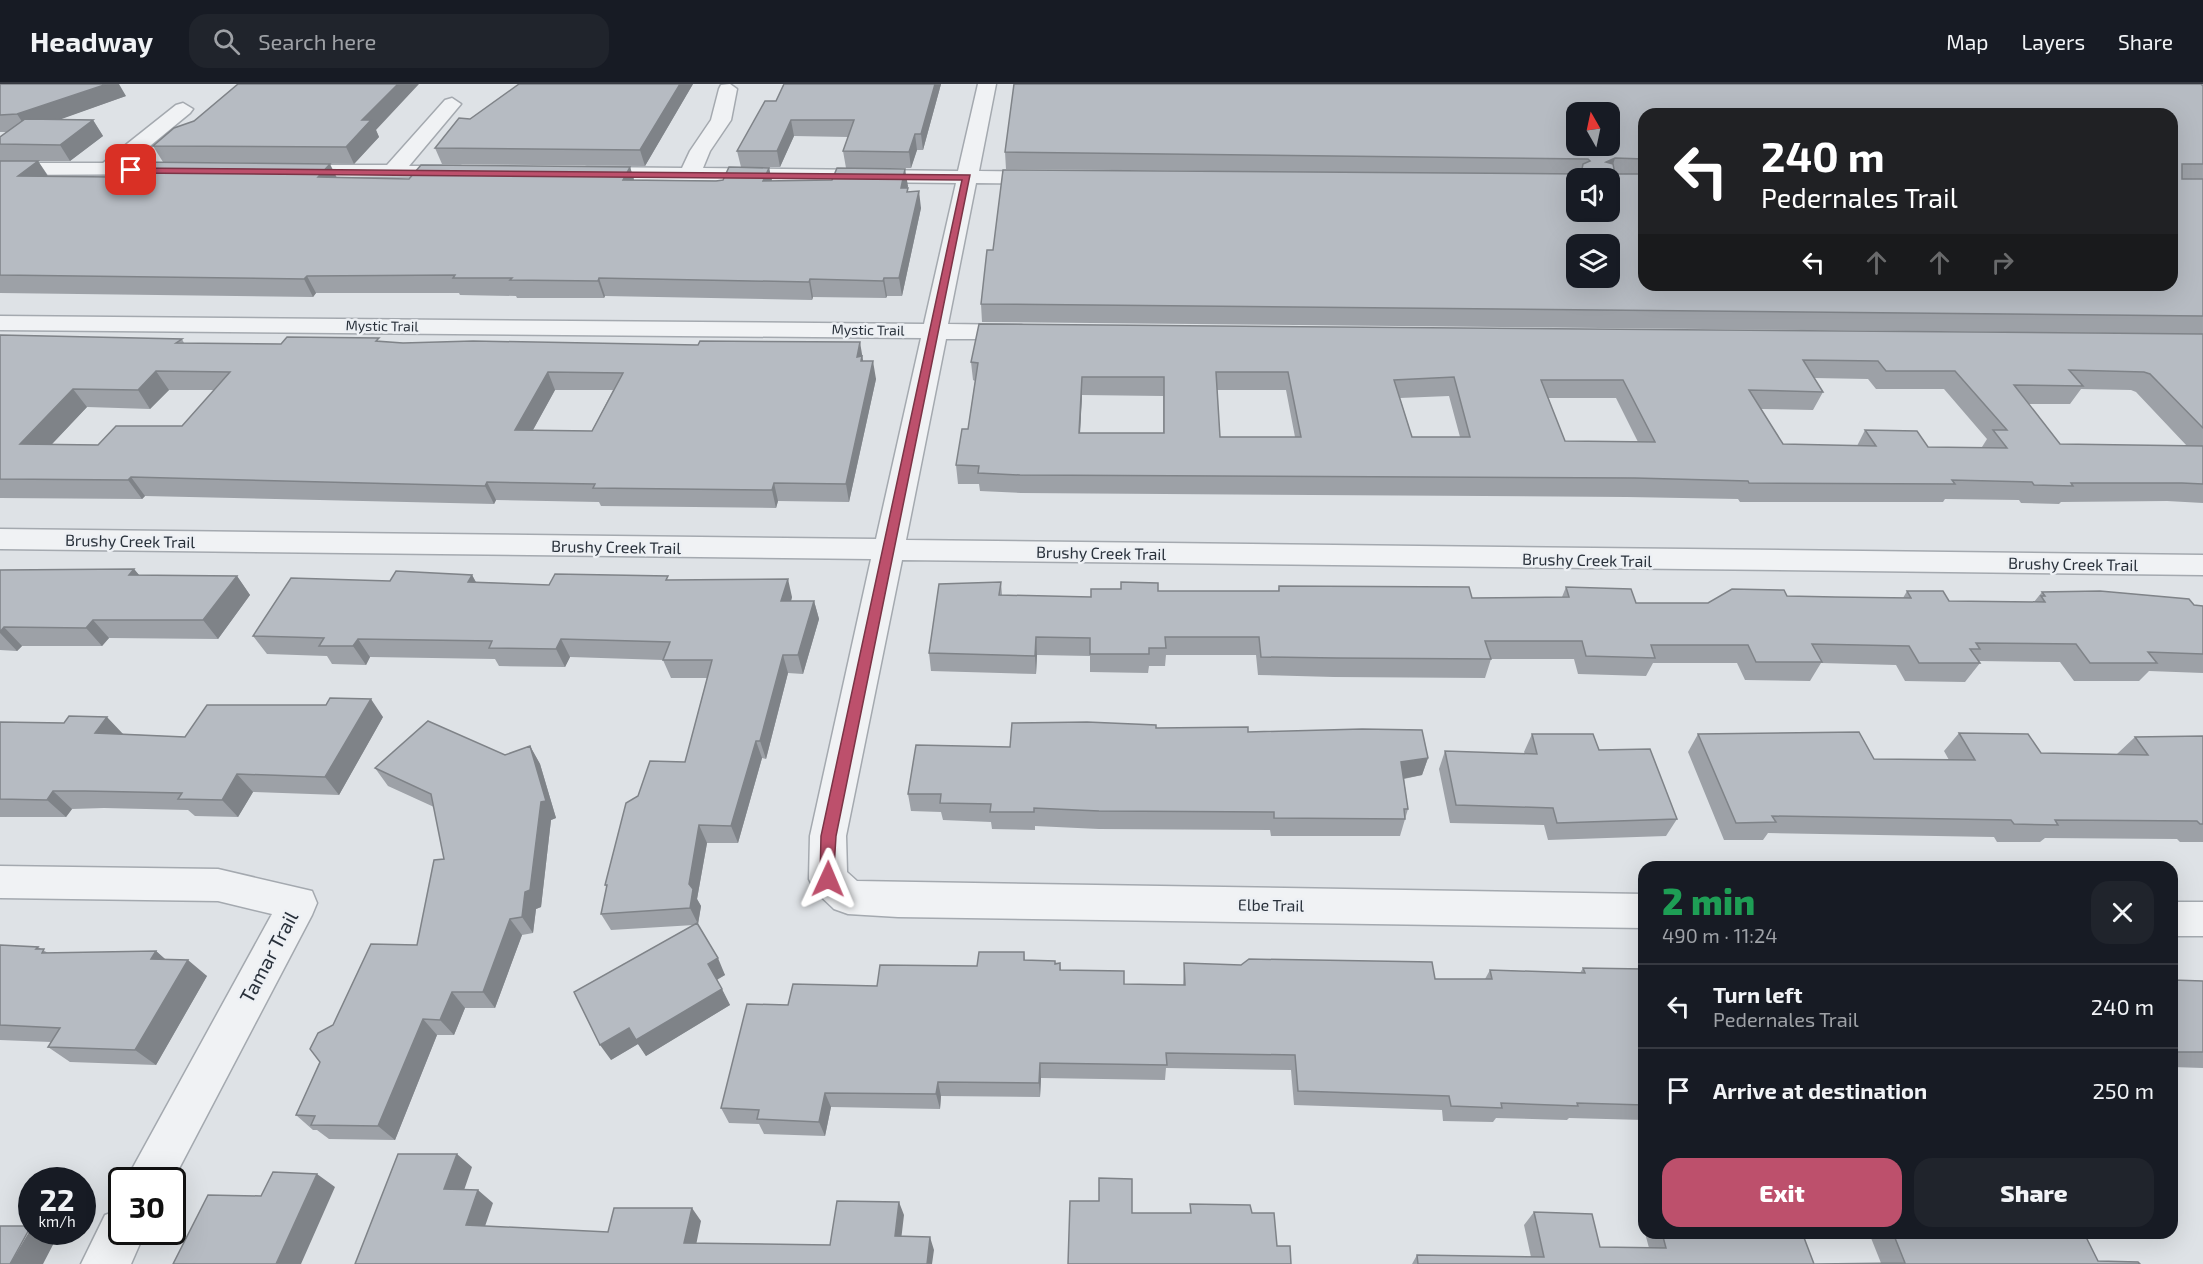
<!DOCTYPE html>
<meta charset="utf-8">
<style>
:root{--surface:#171b24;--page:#20242c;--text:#f1f3f6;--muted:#9ea1a6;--line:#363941;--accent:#bd506c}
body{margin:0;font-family:"Exo 2",sans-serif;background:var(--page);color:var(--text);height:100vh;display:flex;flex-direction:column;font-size:22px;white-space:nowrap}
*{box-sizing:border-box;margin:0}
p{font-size:20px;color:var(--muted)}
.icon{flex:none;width:33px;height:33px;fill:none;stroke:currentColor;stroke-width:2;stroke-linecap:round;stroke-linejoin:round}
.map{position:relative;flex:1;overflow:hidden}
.details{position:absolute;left:1638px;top:777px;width:540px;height:378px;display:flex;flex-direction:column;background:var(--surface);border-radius:18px;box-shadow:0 6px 24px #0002}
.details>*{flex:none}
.guide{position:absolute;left:1638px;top:24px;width:540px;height:183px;border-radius:18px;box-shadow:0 6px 24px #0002;background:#202124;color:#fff;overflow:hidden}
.needle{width:39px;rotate:351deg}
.buttons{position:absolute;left:1566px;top:18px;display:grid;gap:12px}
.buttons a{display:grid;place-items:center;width:54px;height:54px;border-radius:12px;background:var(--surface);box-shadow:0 6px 24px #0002;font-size:30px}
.speed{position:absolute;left:18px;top:1083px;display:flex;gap:12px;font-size:30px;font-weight:700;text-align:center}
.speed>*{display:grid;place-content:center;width:78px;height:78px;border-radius:50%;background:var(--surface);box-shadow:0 6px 24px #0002;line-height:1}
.speed small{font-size:15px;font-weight:400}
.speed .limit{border:3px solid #111;border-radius:9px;background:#fff;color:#111}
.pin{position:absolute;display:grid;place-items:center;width:51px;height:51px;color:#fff;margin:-26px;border-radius:12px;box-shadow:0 3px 9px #0006}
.me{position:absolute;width:66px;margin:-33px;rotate:1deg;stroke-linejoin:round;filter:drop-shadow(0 0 4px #0008)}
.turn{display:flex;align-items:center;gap:21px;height:126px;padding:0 24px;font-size:27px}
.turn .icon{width:78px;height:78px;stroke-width:2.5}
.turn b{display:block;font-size:42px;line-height:51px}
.lanes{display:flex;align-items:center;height:57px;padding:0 24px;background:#0003;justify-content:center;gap:30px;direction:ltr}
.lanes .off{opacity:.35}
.round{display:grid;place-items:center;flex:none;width:63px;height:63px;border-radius:18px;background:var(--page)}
.head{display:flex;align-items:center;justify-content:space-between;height:102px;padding:0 24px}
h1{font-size:36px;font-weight:800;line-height:45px;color:#1e9e55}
.cta{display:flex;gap:12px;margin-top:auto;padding:12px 24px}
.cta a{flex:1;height:69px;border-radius:18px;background:var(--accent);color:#fff;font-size:24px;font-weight:800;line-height:69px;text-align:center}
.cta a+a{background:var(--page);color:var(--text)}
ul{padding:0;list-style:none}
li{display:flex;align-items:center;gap:18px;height:84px;padding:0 24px;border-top:2px solid var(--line)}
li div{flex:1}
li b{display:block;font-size:22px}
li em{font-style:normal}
header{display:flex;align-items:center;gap:36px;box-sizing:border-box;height:84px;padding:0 30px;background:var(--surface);border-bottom:2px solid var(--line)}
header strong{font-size:28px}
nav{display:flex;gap:33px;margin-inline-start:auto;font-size:21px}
.search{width:420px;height:54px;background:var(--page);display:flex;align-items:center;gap:15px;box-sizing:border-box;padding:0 21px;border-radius:18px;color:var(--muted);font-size:22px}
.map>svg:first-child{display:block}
</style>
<header>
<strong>Headway</strong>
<div class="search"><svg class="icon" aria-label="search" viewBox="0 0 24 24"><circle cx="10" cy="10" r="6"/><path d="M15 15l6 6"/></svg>Search here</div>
<nav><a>Map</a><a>Layers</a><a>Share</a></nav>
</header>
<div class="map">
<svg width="2203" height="1180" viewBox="0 0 2203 1180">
<rect width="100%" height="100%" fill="#dee2e6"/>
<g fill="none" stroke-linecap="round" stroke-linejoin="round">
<defs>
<path id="minor" d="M730,0l7,5 -6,31 -21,31 -7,17 255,3 20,-87h18l-17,87 66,1 7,2 3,4 -3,4 -7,2 -69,-1 -28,141 73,1 9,2 3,5 -3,5 -9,2h-75l-40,201 1297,15v20l-1301,-15 -56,276 1,36 10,9 787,13v34l-746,-11 -50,-3 -14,-5 -19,-18 -6,-12 1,-43 61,-277 -871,-10v-20l876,10 45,-201 -921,-8v-14l924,8 32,-141 -369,-4 -7,-2 -3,-4 3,-4 7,-2 95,1 8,-17 21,-31 8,-31 2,-4z
M452,14l9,6 -52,62h51l7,2 3,4 -3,4 -177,1 -7,-2 -3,-4 3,-4 7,-2h97l58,-65z
M183,19l10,6 -3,4 -62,51 48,2 3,4 -3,4 -176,1v-12h103l73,-58z
M0,782l218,3 94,22 5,12 -5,12 -140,267 -46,-2 146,-266 -54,-13 -218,-3z
M2172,818h31v34h-31z
M122,1125v23h23l-14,32h-50l24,-49z"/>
</defs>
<use href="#minor" stroke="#a4a9af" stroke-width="3"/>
<use href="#minor" fill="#f0f2f4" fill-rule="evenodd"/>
</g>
<path fill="#9da1a7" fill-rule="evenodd" d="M0,0l126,12 -66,23 33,1 10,16 -33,25h-32l11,16 360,2 221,-12 4,13 82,1 7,-1 46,-12 3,13 136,5 -1,2h1v4l13,16 -19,88h-15l-1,2 -73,-1 -1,3 -207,-4 -1,2h-87l-1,-2 -56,-1 -1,-2h-143l-3,4 -313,-4v-156l7,-5h-7z
M693,0l-48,82 -203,-2 -7,-16 35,-29z
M784,0h157l-18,66h-6l-6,18h-65l-3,-17 5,-14 -54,-1 -14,31h-39l-4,-16 39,-50z
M1014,0h1189v250l-1221,-12 -1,-18 12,-54 219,-79 -206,-2 -1,-17zM1644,30l528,171h-528z
M376,46l3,7 -25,27 -191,-2 -10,-16z
M2203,250v169l-36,-2 -106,1 -2,2 -38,-1 -2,-3 -74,-1 -2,3h-203l-2,-3 -111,-2 -606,-4 -41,-2 -1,-7h-21l-2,-19 12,-36 7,-48 -2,-1 -2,-18zM1814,294l54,1 8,10h68l43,50 -5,8h-54l-63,-17 -8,16 -74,-2 -22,-35 52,1 10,-18zM2081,305l50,1 5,2 51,54 -127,-2 -32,-40h42zM1217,306h69l9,47h-75zM1082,311l81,1v37h-83zM1449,312l11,41h-48l-12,-39zM1548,314h68l22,44 -73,-1z
M0,251l182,4 2,4 97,1 99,-2 483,19 13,18 -27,123 -71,-1 -2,7 -175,-2 -2,-4 -103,-2 -2,4 -349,-8 -3,3 -142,-1zM169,306h45l-32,36 -84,19 -46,-1 35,-37 63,2zM555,306h58l-21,41 -59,-1z
M134,485l5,6 98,1 13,19 -32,44 -109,-1 -7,8h-80l-5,5 -17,-1v-80z
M472,491l4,7 73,3 120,-5 123,17 -1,4h23l5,18 -16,55 -15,-1 -22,86 -4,-1 -24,85h-31l-10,56 4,7 -3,18h-1l28,51 -8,5 13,25 -84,51 -8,-12 -27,16 83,-135 -83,5 -10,-16 6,-26 -2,-3 33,-89 47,-34 22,-84h-36l-8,-18 -93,-3 -5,10 -66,-1 -4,-7 -125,-2 -4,8 -34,-1 -5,-8 -60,-2 -14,-18 137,-55z
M1001,498l1,13 89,2 67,-6h120l1,-5 193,12 90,-1 4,-10 70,16h72l79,-7 48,1 68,1 4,-7 42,10 85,1 8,-10 161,14v67l-54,-2 -10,10h-65l-14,-19 -82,-1 2,2 -15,19 -60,-1 -9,-16 -75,-2 -11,18 -65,-1 -8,-17h-84l-7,13 -68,-2 -4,-15h-83l-6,19 -151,-1 -76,-2 -2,-20h-90l-1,11h-16l-1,7 -58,-1v-16l-53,-1 -1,19 -105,-3 -2,-18z
M383,633l-44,78 -86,-3 -15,25 -43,-1 -7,-6 -84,-2 -32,1 -6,8h-66v-95l124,12 61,3z
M1156,644l272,30 -6,17 -18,4 4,30 -8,27h-129l-1,-6 -171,-1 -64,-3v4l-43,-1 -1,-7 -48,-2 -2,-8 -30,-1 -3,-17 102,-47z
M1959,649l82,20 76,1 18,-17 68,-1v106h-23l-3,-3 -132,-1 -5,4h-43l-3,-5 -226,-4 -5,7h-39l-36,-88 10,-18 176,25 75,1 -5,-9z
M1532,650l67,16 78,69 -11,17 -118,4 -4,-15 -94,-2 -11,-54 6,-18 80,3 -1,-2z
M530,662l10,18 16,54 -5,2 -10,87 -5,2 -3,24 -11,2 -27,73h-30l-11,27h-17l-42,105 -66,-1 -12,-9h-4l-17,-15 24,-53 97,-117 27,-86 -10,-52 -46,-21 -13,-18 130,-13z
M0,861l38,2 10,6 108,-2 9,8 42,17 -51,89 -86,-3 -22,-15 3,-5 -51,-2z
M1024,868l1,8 35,3 1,7 63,14 59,1 1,-22 251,16h50l5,-9 90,3 3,-5 61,1v151l-75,-2 -2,2 -71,-2 -3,4 -50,-1 -1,-11 -148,-5 -3,-35 -125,-2 -1,12 -124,-2 -1,19 -99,-1 -1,13 -109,-2 -6,29 -61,-2 -5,-10 -30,-1 -8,-15 67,-103 189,-39z
M2172,896l31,1v87l-31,-1z
M1534,1128l66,35 49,1 -4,-15h102l1,3 66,28 67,-1 -12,-30h215l14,28 42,3h-728l5,-9 114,2 -7,-32z"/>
<path fill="#7f8388" d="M107,0h12l7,12 -98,35 -11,-17z
M398,0h21l-43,46 3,7 -25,27 -8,-17 16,-27z
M680,0h13l-48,82 -5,-16z
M935,0h6l-18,66 -2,-16z
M93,36l10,16 -33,25 -10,-16z
M791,36l3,16 -14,31 -3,-16z
M915,50l2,16 -6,18 -2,-16z
M1615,74l-5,17 -4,-13z
M38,77l11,17 -31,-2z
M330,80l8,16 -20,-3z
M630,83l5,16 -12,-3z
M769,84l4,17 -10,-4z
M905,85l3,17 -5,19 -2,-17z
M919,107l2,17 -19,88 -3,-18z
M307,192l9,17 -3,4 -9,-18z
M599,194l6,18 -1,2 -6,-17z
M884,194l3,18 -1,2 -3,-17z
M810,195l3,18 -1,3 -3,-18z
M860,258l3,18v2l-6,-5z
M873,277l3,18 -27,123 -3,-18z
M156,287l13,19 -19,19 -12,-19z
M548,288l7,18 -32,58 -8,-18z
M1082,293v18l-3,57v-19z
M73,305l14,18 -52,55 -15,-18z
M131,393l14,19 -3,3 -14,-19z
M487,398l9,18 -2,4 -9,-18z
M774,399l4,18 -2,7 -4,-18z
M134,485l15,18 -20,-12z
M472,491l10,19 -14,-12z
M237,492l13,19 -32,44 -15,-19z
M788,495l4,18 -6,22 -5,-18z
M814,517l5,18 -16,55 -5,-19z
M93,536l16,18 -7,8 -16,-18z
M4,543l18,19 -5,5 -17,-18v-1z
M1036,553l1,18 -1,19 -1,-18z
M358,555l12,18 -4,8 -13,-19z
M561,555l9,18 -5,10 -9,-18z
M783,571l5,18 -22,86 -6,-18z
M371,615l12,18 -44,78 -14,-18z
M107,633l17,18 -29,-2z
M756,657l6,17 -24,85 -7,-17z
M530,662l10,18 16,54 -5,2 -10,87 -5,2 -3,24 -11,-16z
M1428,674l-6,17 -26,5 5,-18z
M237,690l16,18 -15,25 -16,-17z
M53,707l19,18 -6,8 -19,-17z
M699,741l8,18 -10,56 4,7 -3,18 -8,-16 -1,-24z
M510,835l12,16 -27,73 -12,-16z
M156,867l19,17 -24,-9z
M718,874l7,17 -9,5 -8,-16z
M188,876l19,16 -51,89 -21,-15z
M722,905l8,16 -84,51 -8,-12 -27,16 -11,-15 29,-17z
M452,908l13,16 -11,27 -14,-15z
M423,935l14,16 -42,105 -17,-14z
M1040,979l1,15 -1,19 -1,-14z
M938,998l3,14 -1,13 -4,-15z
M825,1009l6,14 -6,29 -6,-14z
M457,1070l15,13 -12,35 -16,-13z
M317,1090l18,13 -34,77h-25z
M478,1106l15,13 -12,35 -15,-13z
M899,1118l5,13 -4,34 -5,-13z
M692,1124l9,13 -7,34 -10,-12z
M32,1143v5h9l15,7 -13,25h-33z
M930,1153l4,13 -2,14h-5z"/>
<path fill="#b6bbc2" stroke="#7f8388" stroke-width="1.5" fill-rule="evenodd" d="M0,0h107l-90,30 -17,1z
M238,0h160l-36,36h9l-25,27 -193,-1 21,-18 20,-7z
M519,0h161l-40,66 -205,-2 24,-30 11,1z
M784,0h151l-14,50h-6l-6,18 -66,-1 11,-31h-63l-14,31h-40l28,-50h11z
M1014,0h1187l2,2v78h-21v15h21v137l-1222,-12 6,-54h6l10,-80 578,4 2,-10 7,-3 -2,-2 -583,-7zM1576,28h34v34h-34zM1644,30h528v171h-528v-111h-29l-2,-10 -7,-2 9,-4 29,1zM1576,94h34v34h-34zM1576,160h34v34h-34z
M25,35l68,1 -33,25 -60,-1v-7z
M0,77h38l-20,15 97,1 18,-15 197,2 -12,13 91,2 12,-14 209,2 -7,13 93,1 7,-1 6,-13 40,1 -6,13 69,-1 5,-12 68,1 -4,19h7l-1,4 12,-1 -20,87h-15l-1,3 -73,-2 -1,3 -210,-4 -1,3 -88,-1 2,-2h-59l2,-3 -148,1 -3,3 -304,-4z
M979,240l1224,10v94l-53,-54 -6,-2 -75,-2 14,16 -69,-1 46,59 143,2v38l-21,-1h-111l2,3 -39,-1 -2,-3 -80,-2 3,4 -206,-1 -1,-2 -113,-3 -615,-3 -42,-2 1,-7 -23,-1 6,-36h6l10,-66 -7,-1zM1803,276l75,1 8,10h69l52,59h-14l14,18 -79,-1 -11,-16 -52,-1 11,16 -93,-2 -34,-54 74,2zM1216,288h72l13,65h-81zM1082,293h82v56h-85zM1454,293l16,60h-58l-18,-57zM1541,296h82l32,62 -90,-1z
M0,251l182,4 -6,4 105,1 6,-7 92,1 -3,3 27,2 70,-2 225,4 2,-4 160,1 -3,15 5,-1 -1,5h12l-27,123 -72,-1 -2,7 -179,-2 2,-4 -108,-2 -2,4 -354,-9 -3,3 -128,-1zM156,287l74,1 -48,54h-66l-18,19 -78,-1 53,-55 65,1zM548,288l75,1 -31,58 -77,-1z
M134,485l-5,6 108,1 -34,44h-110l-7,8 -82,-1 -4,5v-62z
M396,487l76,4 -4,7 81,3 6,-11 113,2 -2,4 122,-1 -7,22h33l-16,54h-15l-23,86h-4l-25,85 -32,-1 -10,59 4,5 -3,19 -89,6 6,-29h-2l21,-82 12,-7 12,-35 35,1 27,-102h-49l7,-18 -109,-3 -5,10 -67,-1 3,-7 -134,-2 -5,7h-34l5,-8 -71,-2 38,-58 99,3z
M1001,498l-2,13 92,2v-8h30v-7l37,1v8h121v-5l190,1 3,11 97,-1 -3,-10 65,2 5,14h72l24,-14 52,1 3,6 48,1 76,1 -4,-7h36l6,10 96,1 -4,-6h4l-3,-4 58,-1 89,8 5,6 9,1v48l-55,-2 9,11h-67l-14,-19 -100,-1 4,6h-10l10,14h-61l-10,-17 -97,-2 10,18h-66l-8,-17h-97l4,13 -69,-2 -4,-15h-97l6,18 -154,-1 -76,-1 -2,-20h-94l1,11h-17v6h-59v-16l-54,-1 -1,19 -106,-3 10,-69z
M330,614l41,1 -46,78 -88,-3 -15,26 -44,-1 4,-6 -97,-2h-32l-6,9 -47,-1v-77l64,1 5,-7 38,1 -12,16 90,4 22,-32h119z
M428,637l77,34 25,-9 16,55 -5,1 -11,88 -5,2 -3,25 -12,2 -27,73h-31l-12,28 -17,-1 -45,107 -67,-1 4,-9 -19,-1 24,-53 -10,-13 8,-16 15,-8 38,-81 46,1 17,-85 10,-1 -13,-65 -56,-26z
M1087,638l69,3v3l92,-1v5l114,-3 60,1 6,28 -27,4 7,47h-4l1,10 -131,-1v-6l-175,-1 -65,-3v4h-44l1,-8 -51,-1 1,-9h-33l8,-49 94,2 2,-24z
M1859,648l15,27 101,1 -16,-27 69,1 13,19 107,2 -13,-18 68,-1v88h-3l-3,-3 -142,-1 3,5 -44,-1 -3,-4 -239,-4 4,6 -40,1 -38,-89z
M1532,650h61l6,16 51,-1 27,70 -120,4 -4,-15 -97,-3 -11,-54 92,3z
M697,839l21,35 -10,6 14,25 -86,51 -7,-12 -29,17 -26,-53z
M0,861l38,2 -2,2h8l-2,4 114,-2 -5,8 37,1 -53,90 -87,-3 12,-19 -60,-3z
M979,868h45v8l31,1v3l5,-1v7l64,1v13l61,1 -1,-22 57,2 8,-6 183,3 3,17h57l-2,-9 95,3 -2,-5 61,1v136l-67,-2 1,3 -77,-3 1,5 -51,-2 -2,-10 -151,-5 -3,-36 -129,-2 1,12 -127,-2 -1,20 -101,-1 -2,12 -111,-1 -6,29 -62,-3 2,-9 -38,-2 26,-104 41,1 5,-21 84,2 3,-21 97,1z
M2172,896l31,1v71h-31z
M398,1070h59l-13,35 34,1 -12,35 142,7 6,-24h78l-8,35 146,2 7,-44 62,1 -4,34 35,1 -3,27h-572z
M273,1088l44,2 -41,90h-103l35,-69 53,1z
M1099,1094l33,1v34h59l-1,-9 60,1 2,8h22l3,33h13l1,18h-223l2,-63h29z
M1534,1128l58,2 8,33 66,1 -4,-15h85l1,3 55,-1 11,29 91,-1 -12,-30h191l14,28 40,1 2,2h-722l-1,-9 127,2z
M0,1142h31l-21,38h-10z"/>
<path fill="#bd506c" stroke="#7b3446" stroke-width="1.5" d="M128,84l842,7 -134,661 -3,48h-11l-2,-5 1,-43 141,-656 -831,-7z"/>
<g text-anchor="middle" stroke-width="5" stroke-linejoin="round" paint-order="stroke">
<g font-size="14" fill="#29313b" stroke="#edf0f4">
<text transform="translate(382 242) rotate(1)" y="5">Mystic Trail</text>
<text transform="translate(868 246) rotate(1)" y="5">Mystic Trail</text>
</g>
<g font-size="16" fill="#29313b" stroke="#edf0f4">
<text transform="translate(130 457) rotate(1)" y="6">Brushy Creek Trail</text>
<text transform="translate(616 463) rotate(1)" y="6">Brushy Creek Trail</text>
<text transform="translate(1101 469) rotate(1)" y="6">Brushy Creek Trail</text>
<text transform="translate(1587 476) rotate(1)" y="6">Brushy Creek Trail</text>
<text transform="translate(2073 480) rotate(1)" y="6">Brushy Creek Trail</text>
<text transform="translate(1271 821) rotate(1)" y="6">Elbe Trail</text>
</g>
<g font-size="20" fill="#29313b" stroke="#edf0f4">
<text transform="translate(269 873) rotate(-62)" y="7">Tamar Trail</text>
</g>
</g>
</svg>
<div class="buttons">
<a><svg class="needle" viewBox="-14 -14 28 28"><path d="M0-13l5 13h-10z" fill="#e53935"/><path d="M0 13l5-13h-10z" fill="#9ea1a6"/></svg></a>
<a><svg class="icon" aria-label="sound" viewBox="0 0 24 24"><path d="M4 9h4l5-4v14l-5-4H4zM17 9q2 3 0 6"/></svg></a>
<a><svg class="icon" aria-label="layers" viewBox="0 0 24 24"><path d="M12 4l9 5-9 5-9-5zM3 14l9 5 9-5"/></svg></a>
</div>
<div class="speed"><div>22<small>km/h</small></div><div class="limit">30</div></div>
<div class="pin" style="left:131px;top:86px;background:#d93025"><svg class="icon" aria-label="arrive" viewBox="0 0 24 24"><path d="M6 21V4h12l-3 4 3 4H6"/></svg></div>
<svg class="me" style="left:828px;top:795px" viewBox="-20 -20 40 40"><path d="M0-17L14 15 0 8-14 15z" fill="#bd506c" stroke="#fff" stroke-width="4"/></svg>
<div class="guide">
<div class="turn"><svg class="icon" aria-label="left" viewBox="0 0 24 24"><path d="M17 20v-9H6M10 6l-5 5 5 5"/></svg><div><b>240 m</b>Pedernales Trail</div></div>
<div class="lanes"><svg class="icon" aria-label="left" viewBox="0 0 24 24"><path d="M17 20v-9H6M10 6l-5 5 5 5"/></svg><svg class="icon off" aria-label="ahead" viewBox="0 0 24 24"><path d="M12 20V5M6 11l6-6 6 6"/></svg><svg class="icon off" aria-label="ahead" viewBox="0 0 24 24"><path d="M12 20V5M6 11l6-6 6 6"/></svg><svg class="icon off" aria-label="right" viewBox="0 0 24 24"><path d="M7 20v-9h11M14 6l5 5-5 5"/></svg></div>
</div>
<section class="details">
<div class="head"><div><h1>2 min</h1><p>490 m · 11:24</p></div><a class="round"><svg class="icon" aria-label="close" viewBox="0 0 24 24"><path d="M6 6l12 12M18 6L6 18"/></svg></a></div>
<ul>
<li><svg class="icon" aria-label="left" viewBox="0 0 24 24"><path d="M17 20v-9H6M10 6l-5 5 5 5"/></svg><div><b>Turn left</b><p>Pedernales Trail</p></div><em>240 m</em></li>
<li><svg class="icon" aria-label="arrive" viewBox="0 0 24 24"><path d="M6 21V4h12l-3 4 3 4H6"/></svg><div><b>Arrive at destination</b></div><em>250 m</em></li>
</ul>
<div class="cta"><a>Exit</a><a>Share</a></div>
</section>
</div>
